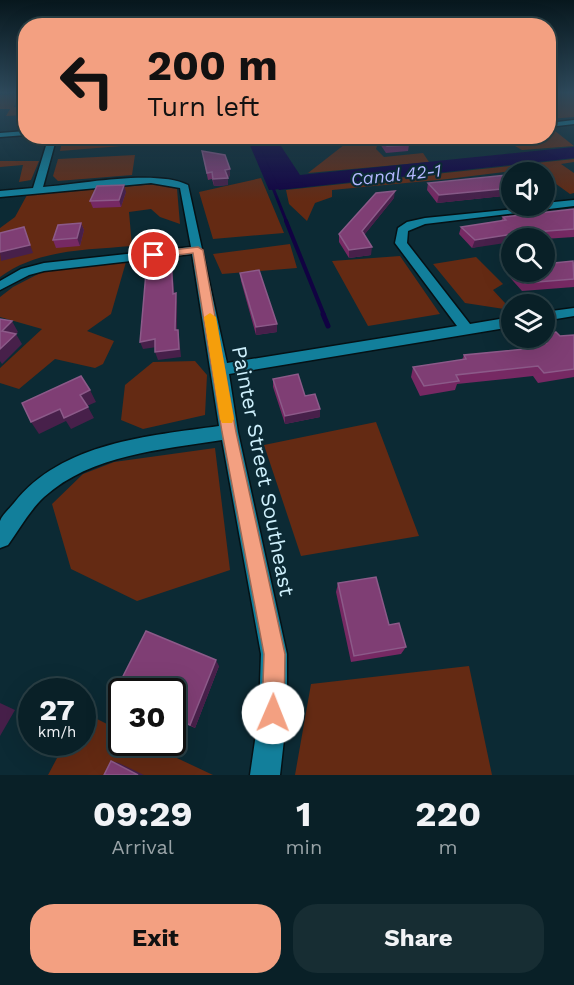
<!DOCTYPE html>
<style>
:root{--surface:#092027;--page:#172d33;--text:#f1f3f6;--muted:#99a3a7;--line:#293e44;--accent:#f3a081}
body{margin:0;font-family:"Work Sans",sans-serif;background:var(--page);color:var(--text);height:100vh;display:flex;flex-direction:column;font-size:22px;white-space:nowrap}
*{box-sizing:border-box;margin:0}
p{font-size:20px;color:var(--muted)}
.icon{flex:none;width:33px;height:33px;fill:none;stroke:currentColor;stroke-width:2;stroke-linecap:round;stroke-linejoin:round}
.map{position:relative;height:775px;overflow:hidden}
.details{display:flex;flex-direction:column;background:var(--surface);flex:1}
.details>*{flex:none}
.guide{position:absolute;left:18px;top:18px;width:538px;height:126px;border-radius:24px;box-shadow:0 6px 24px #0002,0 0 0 2px var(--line);background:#f3a081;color:#111;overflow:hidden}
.controls{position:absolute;left:501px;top:162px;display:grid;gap:12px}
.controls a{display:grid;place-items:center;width:54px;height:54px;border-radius:50%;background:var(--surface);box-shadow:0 6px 24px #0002,0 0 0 2px var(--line);font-size:30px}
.speed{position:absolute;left:18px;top:678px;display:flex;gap:12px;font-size:30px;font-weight:700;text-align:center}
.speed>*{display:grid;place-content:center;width:78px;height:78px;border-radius:50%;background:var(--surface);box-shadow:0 6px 24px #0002,0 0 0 2px var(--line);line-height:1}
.speed small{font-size:15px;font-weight:400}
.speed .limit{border:3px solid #111;border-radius:9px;background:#fff;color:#111}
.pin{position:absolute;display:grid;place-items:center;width:51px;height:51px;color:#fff;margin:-26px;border:3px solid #fff;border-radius:50%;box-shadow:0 2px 6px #0007}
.me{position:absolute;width:66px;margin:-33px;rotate:1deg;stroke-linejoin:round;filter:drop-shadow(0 0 4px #0008)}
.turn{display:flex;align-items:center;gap:21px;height:126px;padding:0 30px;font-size:27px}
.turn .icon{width:78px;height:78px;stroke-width:2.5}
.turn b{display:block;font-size:42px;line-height:51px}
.eta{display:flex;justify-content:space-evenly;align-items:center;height:102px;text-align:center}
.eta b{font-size:36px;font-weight:700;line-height:42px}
.cta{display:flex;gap:12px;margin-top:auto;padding:12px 30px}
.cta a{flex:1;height:69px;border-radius:24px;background:var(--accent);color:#111;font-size:24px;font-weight:700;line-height:69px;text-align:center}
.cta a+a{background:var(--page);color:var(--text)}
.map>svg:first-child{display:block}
</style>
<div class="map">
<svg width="574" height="775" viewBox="0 0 574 775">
<rect width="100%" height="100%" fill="#0c2a34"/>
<path fill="#642a13" d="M549,93h25v24l-25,2z
M19,94l-5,13 11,1v7l-19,1 4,-7h-10v-14z
M550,127l24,19 -52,4 -23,-13 50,-1z
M179,136l4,3 50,-2 -173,14 3,-14z
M349,141l29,2 -2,6 8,8 39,-4 6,9 -121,11z
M135,155l-3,20 -74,6 -5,-5 5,-17z
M574,159v3l-13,2 13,9v20l-4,1 -25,-18 -1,-4 -16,-3 -80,10 -116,11v7l-17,6 -8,18 -18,-17 -3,-14z
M0,161h39l-8,19 -12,2 4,-17 -23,2z
M261,178l23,55 -71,6 -14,-47z
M167,183l10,6 3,35 -20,-7 -9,-8 -22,3 3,34c-45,4 -94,3 -132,31v-49l15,-11 12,-22z
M290,244l7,24 -75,6 -9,-20z
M400,256l40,58 -72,12 -36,-65z
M476,257l27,27 -10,6 12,13 -1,6 -39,-6 -32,-39z
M126,262l-15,52 -24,17 27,10 -11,23 -8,4 -40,-9 -36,30 -19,-6v-15l42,-39 -42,-12v-20l13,-10 31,-16z
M195,361l12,14 -2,40 -62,14 -22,-9 4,-35 28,-23z
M376,422l43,114 -118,20 -37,-111z
M215,448l15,122 -93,31 -66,-32 -19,-65 31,-30 31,-12z
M469,666l23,109h-197l16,-91z
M83,712l38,19 1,11 23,1 68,32h-165l17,-32 17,-1z"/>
<path fill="#110242" d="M252,137h23l25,38 274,-28v11l-295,32z"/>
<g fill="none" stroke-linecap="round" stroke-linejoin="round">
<path stroke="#110242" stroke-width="3" d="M273,188l14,35"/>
<path stroke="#110242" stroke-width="4" d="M286,221l38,94"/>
<path stroke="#110242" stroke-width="5" d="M323,314l5,12"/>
<path fill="#110242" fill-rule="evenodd" d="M246,136h9l22,48 24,-2 5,3 -1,2 -36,3z"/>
<defs>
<path id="minor" d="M574,120v4l-25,3v-4z
M26,131v4l-26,2v-4z
M49,136h8l-14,51c38,-3 113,-18 145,-2l39,178 230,-37 -62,-83 3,-15 9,-6 18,-4 119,-12v-3l30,-3v6l-149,18 -17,7 -1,12 63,81 42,-7v10l-283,47 9,58 49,222v59l-7,62h-30l9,-62 2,-59 -39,-214c-61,10 -130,14 -178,57 -15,14 -25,33 -36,48l-8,3c0,-7 0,-20 0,-27 2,-6 10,-13 14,-18 48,-61 135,-67 205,-77l-27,-172 -148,17 -15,4 -29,15v-9l21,-12 23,-6 147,-16 -11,-59 -29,-5 -151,14v-6l33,-3z
M339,136l25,2 58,-2 -58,8z
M574,308v8l-30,5v-9z"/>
</defs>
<use href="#minor" stroke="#051115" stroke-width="3"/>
<use href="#minor" fill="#127f9b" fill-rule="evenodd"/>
</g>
<path fill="#762963" d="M380,138l29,7 -1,6 -22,2 -6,-9z
M202,151l28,18v7l-3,1 1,8 -14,1 -2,-7 -4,1z
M512,178v17l-75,8 -10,-13 1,-7z
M126,192l-5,15 -28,1 -3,-7z
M394,198l-30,37 7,20 -22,3 -10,-16v-8z
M574,209v28l-30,2 -32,-1 -40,10 -13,-14 2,-7 40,-6 2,-4z
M81,223l3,7 -4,16 -24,2 -3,-8z
M574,262v25l-52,4 -15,-17 3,-8h2v6h32z
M240,273l37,59 -21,3 -15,-54z
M574,335v42l-36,6 -5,-7 -76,8 -2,6 -35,6 -9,-19 2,-10 49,-7 2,-5 58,-6 1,-2 11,-2 -1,-1 3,-6z
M273,379l32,17 15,21 -35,7 -12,-37z
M338,583l68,64 -5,7 -50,8 -15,-70z
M219,666l-24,62 -23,-10v-26h-50v3l-7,-3z"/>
<path fill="#47204a" d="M230,169v7l-4,1 -1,-7z
M228,178v7l-14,1 -1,-7z
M124,185l2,7 -5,15 -2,-7z
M512,188v7l-75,8 2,-8z
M395,191l-1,7 -33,41 1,-8z
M81,223l3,7 -4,16 -3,-8z
M24,227l9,26 -32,8 -1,-9z
M520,233l-2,5h-6v4l-40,6 3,-8z
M372,247l-1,8 -22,3v-8z
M171,258l1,8 3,35 -2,-7z
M176,293l1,8v37l-2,-8z
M12,321l6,11 -10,9 -6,-10z
M277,324v8l-21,3v-8z
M178,330l1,7 2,20 -23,3 -3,-8z
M16,334l6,10 -20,20 -2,-3v-12z
M155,339l2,8 -14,2 -3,-7z
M90,390l6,12 -9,4 -7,-11z
M88,407l6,11 -23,11 -5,-8 -27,13 -8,-12 29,-13z
M320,409v8l-35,7v-8z
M216,660l3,6 -24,62 -5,-3z
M0,703l15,7 -15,26z
M111,761l8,2 25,12h-6z"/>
<path fill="#7f3e74" stroke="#8c5a89" stroke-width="1.5" d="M389,136h12l8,9 -22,1 -7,-8z
M202,151l23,4 5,14 -5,1 3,8 -15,1 -1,-7 -5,1z
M507,175l5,3v10l-73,7 -11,-12z
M124,185l-5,15 -29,1 7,-15z
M395,191l-33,40 10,16 -23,3 -10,-16 37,-41z
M574,209v20l-54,4 -45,7 -14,-13 45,-7 -3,-3z
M81,223l-4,15 -24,2 5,-15z
M24,227l6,18 -30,7v-19z
M171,258l2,36 3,-1 -1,37h3l1,19 -24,3v-13l-15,3 7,-81z
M573,261l1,18 -49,4 -10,-11h29v-8z
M259,270l18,54 -21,3 -16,-54z
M0,319l12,2 -10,10 14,3 -16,15z
M556,332l4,4 14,-1v34l-30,4 -6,-7 -82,9 3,6 -35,5 -11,-19 53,-8 -2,-4 61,-6 -2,-2 23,-4 -5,-5h3v-5z
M298,374l7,22 10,-2 5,15 -35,7 -12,-37z
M81,376l9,14 -10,5 8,12 -24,11 -4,-9 -29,13 -9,-19z
M376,577l13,48 10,-2 7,24 -52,9 -16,-73z
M146,631l70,29 -26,65 -18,-8v-25h-50v2l-7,-2z
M111,761l27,14h-34z"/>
<linearGradient id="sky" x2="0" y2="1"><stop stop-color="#07171d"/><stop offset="0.46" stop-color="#2e4a5c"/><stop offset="1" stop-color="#2e4a5c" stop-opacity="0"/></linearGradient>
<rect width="574" height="201" fill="url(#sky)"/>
<path fill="#f3a081" stroke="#9e6854" stroke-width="1.5" d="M198,247l5,3 33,182 49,222 -1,59 -3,8 -8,3 -8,-3 -3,-8 2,-59 -42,-222 -29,-179 -39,5 -5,-3 5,-3z"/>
<path fill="#f59e0b" d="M210,313l6,4 18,102 -2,4h-10l-2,-4 -16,-102z"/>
<g text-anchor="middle" stroke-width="4.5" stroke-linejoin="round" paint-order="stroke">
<g font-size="18" font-style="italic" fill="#b3b7fe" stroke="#0c2a34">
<text transform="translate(396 175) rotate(-6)" y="6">Canal 42-1</text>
</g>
<g font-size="21" fill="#cef0fc" stroke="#0c2a34">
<text transform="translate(263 471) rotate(79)" y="7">Painter Street Southeast</text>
</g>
</g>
</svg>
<div class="controls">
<a><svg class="icon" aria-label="sound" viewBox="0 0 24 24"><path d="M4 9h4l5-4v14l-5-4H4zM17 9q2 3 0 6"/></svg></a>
<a><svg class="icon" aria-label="search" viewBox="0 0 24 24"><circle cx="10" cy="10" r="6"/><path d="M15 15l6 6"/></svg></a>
<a><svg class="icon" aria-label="layers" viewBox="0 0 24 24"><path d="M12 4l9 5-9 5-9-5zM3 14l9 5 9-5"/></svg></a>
</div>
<div class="speed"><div>27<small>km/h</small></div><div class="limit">30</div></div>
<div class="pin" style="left:154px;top:255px;background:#d93025"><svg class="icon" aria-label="arrive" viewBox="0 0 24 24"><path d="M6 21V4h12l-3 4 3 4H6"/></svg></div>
<svg class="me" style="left:273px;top:713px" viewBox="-20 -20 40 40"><circle r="19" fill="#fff"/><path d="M0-13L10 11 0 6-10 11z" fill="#f3a081"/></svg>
<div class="guide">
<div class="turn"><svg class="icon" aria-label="left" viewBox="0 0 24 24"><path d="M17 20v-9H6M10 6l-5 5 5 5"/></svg><div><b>200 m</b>Turn left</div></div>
</div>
</div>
<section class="details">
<div class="eta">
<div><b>09:29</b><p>Arrival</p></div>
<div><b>1</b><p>min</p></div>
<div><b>220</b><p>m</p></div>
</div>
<div class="cta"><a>Exit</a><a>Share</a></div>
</section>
